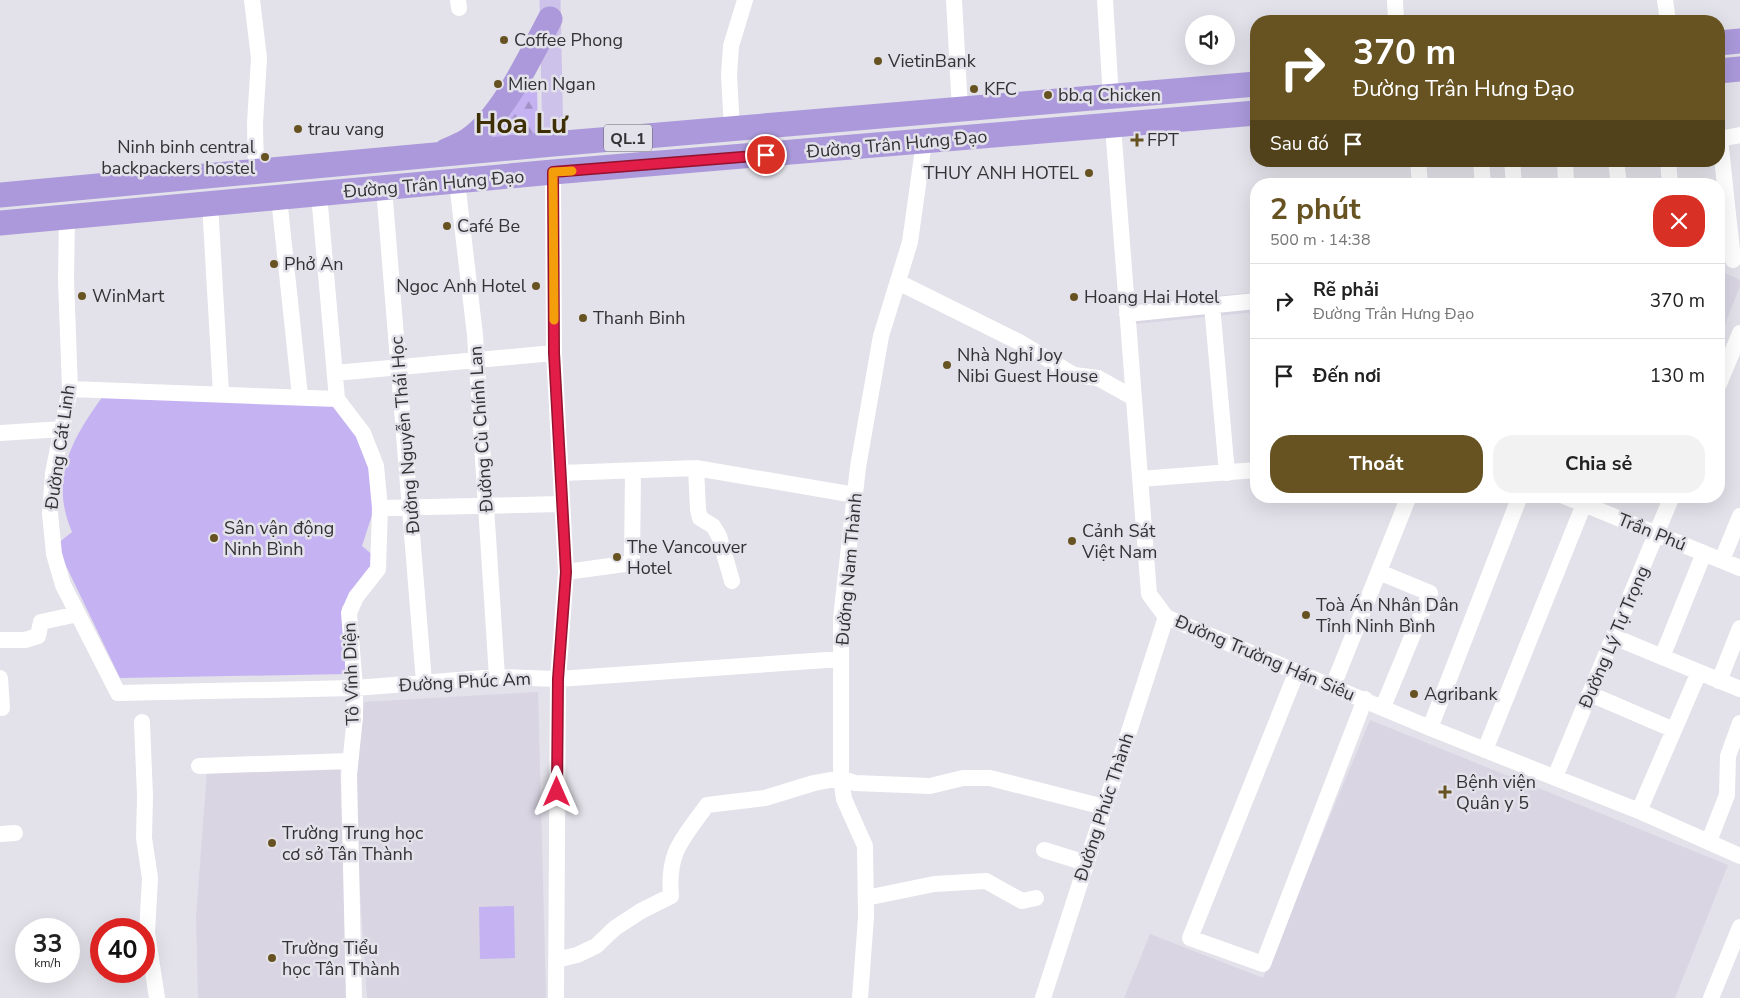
<!DOCTYPE html>
<html lang="vi">
<meta charset="utf-8">
<style>
:root{--surface:#fff;--page:#f2f2f2;--text:#222;--muted:#767676;--line:#e0e0e0;--accent:#675322}
body{margin:0;font-family:"Nunito Sans",sans-serif;background:var(--page);color:var(--text);height:100vh;display:flex;flex-direction:column;font-size:19px;white-space:nowrap}
*{box-sizing:border-box;margin:0}
p{font-size:16px;color:var(--muted)}
.icon{flex:none;width:28px;height:28px;fill:none;stroke:currentColor;stroke-width:2;stroke-linecap:round;stroke-linejoin:round}
.map{position:relative;flex:1;overflow:hidden}
.side{position:absolute;left:1250px;top:178px;width:475px;height:325px;display:flex;flex-direction:column;background:var(--surface);border-radius:20px;box-shadow:0 5px 20px #0002}
.side>*{flex:none}
.top-card{position:absolute;left:1250px;top:15px;width:475px;height:152px;border-radius:20px;box-shadow:0 5px 20px #0002;background:#675322;color:#fff;overflow:hidden}
.tools{position:absolute;left:1185px;top:15px;display:grid;gap:10px}
.tools a{display:grid;place-items:center;width:50px;height:50px;border-radius:50%;background:var(--surface);box-shadow:0 5px 20px #0002;font-size:25px}
.speed{position:absolute;left:15px;top:918px;display:flex;gap:10px;font-size:25px;font-weight:700;text-align:center}
.speed>*{display:grid;place-content:center;width:65px;height:65px;border-radius:50%;background:var(--surface);box-shadow:0 5px 20px #0002;line-height:1}
.speed small{font-size:12px;font-weight:400}
.speed .limit{border:8px solid #d22;background:#fff;color:#111}
.pin{position:absolute;display:grid;place-items:center;width:42px;height:42px;color:#fff;margin:-21px;border:2px solid #fff;border-radius:50%;box-shadow:0 1px 5px #0007}
.me{position:absolute;width:55px;margin:-28px;rotate:0deg;stroke-linejoin:round;filter:drop-shadow(0 0 4px #0008)}
.turn{display:flex;align-items:center;gap:18px;height:105px;padding:0 20px;font-size:22px}
.turn .icon{width:65px;height:65px;stroke-width:2.5}
.turn b{display:block;font-size:35px;line-height:42px}
.then{display:flex;align-items:center;height:48px;padding:0 20px;background:#0003;gap:10px;font-size:19px}
.round{display:grid;place-items:center;flex:none;width:52px;height:52px;border-radius:20px;background:var(--page)}
.summary{display:flex;align-items:center;justify-content:space-between;height:85px;padding:0 20px}
h1{font-size:30px;font-weight:700;line-height:38px;color:var(--accent)}
.action{display:flex;gap:10px;margin-top:auto;padding:10px 20px}
.action a{flex:1;height:58px;border-radius:20px;background:var(--accent);color:#fff;font-size:20px;font-weight:700;line-height:58px;text-align:center}
.action a+a{background:var(--page);color:var(--text)}
ul{padding:0;list-style:none}
li{display:flex;align-items:center;gap:15px;height:75px;padding:0 20px;border-top:1px solid var(--line)}
li div{flex:1}
li b{display:block;font-size:19px}
li em{font-style:normal}
.map>svg:first-child{display:block}
</style>
<div class="map">
<svg width="1740" height="998" viewBox="0 0 1740 998">
<defs>
<pattern id="forest-firs" width="22" height="20" patternUnits="userSpaceOnUse" patternTransform="scale(1.25)"><rect width="22" height="20" fill="#c4b2f2"/><path d="M5 1l3.5 6h-7zM16 11l3.5 6h-7z" fill="#a091c5"/></pattern>
</defs>
<rect width="100%" height="100%" fill="#e3e1e9"/>
<path fill="#d9d5e3" d="M1719,273h6l15,7v6l-21,54z
M1256,292v20l-121,12 -2,-20z
M538,692l8,306h-179l-13,-198 10,-98z
M1370,720l358,145 -53,133h-551l26,-64 113,44z
M340,765l7,233h-149l-2,-81 11,-146z"/>
<path fill="url(#forest-firs)" d="M535,82l2,3 1,49 -51,7 19,-20 25,-38z"/>
<path fill="#c4b2f2" d="M103,396l234,6 32,55 5,52 -12,37 13,11 -2,14 -31,36 4,67 -226,4 -64,-133 16,-13c-23,-54 0,-93 31,-136z
M514,906l1,52 -35,1 -1,-52z"/>
<g fill="none" stroke-linecap="round" stroke-linejoin="round">
<path stroke="#fff" stroke-width="16" d="M252,0l7,58 -4,65 1,49
M458,0l1,8
M954,0l6,110
M1105,0l6,98
M1395,0l1,21
M1665,0l3,21
M1113,126l36,468 17,23 264,111 209,83 101,45
M732,130l-3,-55 2,-29 14,-46
M1719,139l21,-4
M1720,139l13,121
M1418,161l2,23
M1512,161l2,23
M1565,161l1,23
M1616,161l3,23
M1668,161l2,23
M1481,162l2,22
M553,172l1,181 12,219 -8,107 -2,319
M457,182l18,153 22,342
M384,188l40,494
M319,194l18,205
M279,198l21,198
M210,204l11,189
M67,217l-1,63 4,109 -17,84 -3,40 4,41 9,31 55,108 237,-5 142,-11 61,2 283,-20
M898,282l123,61 53,32 24,3 36,20
M1212,305l15,168
M1127,314l129,-13
M335,373l219,-20
M1719,384l21,-51
M70,389l267,10 26,34 13,33 4,42 -2,61 -22,28 -7,16 6,75v29l-6,58 5,223
M0,433l63,-4
M696,468l2,42 2,8 13,8 6,10 13,45
M561,473l135,-5 159,27
M1140,479l116,-9
M1564,496l176,72
M380,508l182,-4
M1722,560l18,-44
M566,572l66,-9 1,-92
M1379,572l51,21 -47,114
M1614,637l126,52
M0,640h25l13,-4 3,-14 37,-8
M1662,657l42,-104
M1297,671l-107,267 73,26 102,-265
M0,678l2,30
M1719,681l21,-53
M1333,686l76,-190
M1590,694l84,36
M142,722l3,74 -1,42 6,40 -3,55 10,65
M1430,728l90,-232
M1485,750l99,-246
M199,766l151,-5
M1555,777l117,-281
M1639,811l60,-139
M0,834l15,-1
M1709,841l18,-46 1,-39 12,-33
M1044,850l42,13
M866,898l68,-14 52,-3 36,20 14,-3
M556,960l21,-5 19,-9 19,-18 26,-17 30,-15c-4,-45 12,-57 36,-91l58,-7 49,-15 27,-5 14,5 75,3 33,-8h27l114,29
M860,998l6,-81 -1,-71 -21,-47 -3,-21v-160l17,-151 23,-131 29,-94 14,-100
M1043,998l123,-381
M1711,998l29,-71"/>
<path stroke="#cdc2e9" stroke-width="21" d="M550,0l3,144"/>
<path stroke="#ab99db" stroke-width="25" d="M1719,43l21,-2
M1719,71l21,-2
M446,151c7,-3 15,-6 21,-10 35,-22 64,-86 83,-122
M0,195l553,-51 703,-60
M0,223l553,-51 703,-59"/>
</g>
<g fill="none" stroke-linecap="round" stroke-linejoin="round">
<defs>
<path id="route" d="M557,792l1,-113 8,-107 -12,-219 -1,-181 213,-17"/>
</defs>
<use href="#route" stroke="#92132f" stroke-width="12"/>
<use href="#route" stroke="#e11d48" stroke-width="9"/>
<path stroke="#f59e0b" stroke-width="9" d="M554,320l-1,-148 19,-1"/>
</g>
<g fill="#675322" stroke="#e3e1e9" stroke-width="2">
<circle cx="504" cy="40" r="5"/>
<circle cx="878" cy="61" r="5"/>
<circle cx="498" cy="84" r="5"/>
<circle cx="974" cy="89" r="5"/>
<circle cx="1048" cy="95" r="5"/>
<circle cx="298" cy="129" r="5"/>
<path d="M1134.5 132.5h5v5h5v5h-5v5h-5v-5h-5v-5h5z"/>
<circle cx="265" cy="157" r="5"/>
<circle cx="1089" cy="173" r="5"/>
<circle cx="447" cy="226" r="5"/>
<circle cx="274" cy="264" r="5"/>
<circle cx="536" cy="286" r="5"/>
<circle cx="82" cy="296" r="5"/>
<circle cx="1074" cy="297" r="5"/>
<circle cx="583" cy="318" r="5"/>
<circle cx="947" cy="365" r="5"/>
<circle cx="214" cy="538" r="5"/>
<circle cx="1072" cy="541" r="5"/>
<circle cx="617" cy="557" r="5"/>
<circle cx="1306" cy="615" r="5"/>
<circle cx="1414" cy="694" r="5"/>
<path d="M1442.5 784.5h5v5h5v5h-5v5h-5v-5h-5v-5h5z"/>
<circle cx="272" cy="843" r="5"/>
<circle cx="272" cy="958" r="5"/>
</g>
<g text-anchor="middle" stroke-width="5" stroke-linejoin="round" paint-order="stroke">
<rect fill="#e3e1e9" stroke="#68666b" stroke-width="1" x="604" y="124.5" width="48" height="27" rx="4"/>
<g font-size="16" font-weight="bold" fill="#333235">
<text x="628" y="144">QL.1</text>
</g>
<g font-size="18" fill="#333235" stroke="#e3e1e9" text-anchor="start">
<text x="514" y="46">Coffee Phong</text>
<text x="888" y="67">VietinBank</text>
<text x="508" y="90">Mien Ngan</text>
<text x="984" y="95">KFC</text>
<text x="1058" y="101">bb.q Chicken</text>
<text x="308" y="135">trau vang</text>
<text x="1147" y="146">FPT</text>
<text x="255" y="153" text-anchor="end">Ninh binh central<tspan x="255" dy="21">backpackers hostel</tspan></text>
<text x="1079" y="179" text-anchor="end">THUY ANH HOTEL</text>
<text x="457" y="232">Café Be</text>
<text x="284" y="270">Phở An</text>
<text x="526" y="292" text-anchor="end">Ngoc Anh Hotel</text>
<text x="92" y="302">WinMart</text>
<text x="1084" y="303">Hoang Hai Hotel</text>
<text x="593" y="324">Thanh Binh</text>
<text x="957" y="361">Nhà Nghỉ Joy<tspan x="957" dy="21">Nibi Guest House</tspan></text>
<text x="224" y="534">Sân vận động<tspan x="224" dy="21">Ninh Bình</tspan></text>
<text x="1082" y="537">Cảnh Sát<tspan x="1082" dy="21">Việt Nam</tspan></text>
<text x="627" y="553">The Vancouver<tspan x="627" dy="21">Hotel</tspan></text>
<text x="1316" y="611">Toà Án Nhân Dân<tspan x="1316" dy="21">Tỉnh Ninh Bình</tspan></text>
<text x="1424" y="700">Agribank</text>
<text x="1456" y="788">Bệnh viện<tspan x="1456" dy="21">Quân y 5</tspan></text>
<text x="282" y="839">Trường Trung học<tspan x="282" dy="21">cơ sở Tân Thành</tspan></text>
<text x="282" y="954">Trường Tiểu<tspan x="282" dy="21">học Tân Thành</tspan></text>
</g>
<g font-size="18" fill="#333235" stroke="#e3e1e9">
<text transform="translate(897 144) rotate(-5)" y="6">Đường Trân Hưng Đạo</text>
<text transform="translate(434 184) rotate(-5)" y="6">Đường Trân Hưng Đạo</text>
<text transform="translate(481 429) rotate(-94)" y="6">Đường Cù Chính Lan</text>
<text transform="translate(405 435) rotate(-95)" y="6">Đường Nguyễn Thái Học</text>
<text transform="translate(60 447) rotate(-82)" y="6">Đường Cát Linh</text>
<text transform="translate(1652 532) rotate(22)" y="6">Trần Phú</text>
<text transform="translate(849 569) rotate(-85)" y="6">Đường Nam Thành</text>
<text transform="translate(1614 637) rotate(-67)" y="6">Đường Lý Tự Trọng</text>
<text transform="translate(1265 658) rotate(23)" y="6">Đường Trường Hán Siêu</text>
<text transform="translate(351 674) rotate(-92)" y="6">Tô Vĩnh Diện</text>
<text transform="translate(465 682) rotate(-3)" y="6">Đường Phúc Am</text>
<text transform="translate(1104 807) rotate(-72)" y="6">Đường Phúc Thành</text>
</g>
<g font-size="28" font-weight="bold" fill="#3e2f05" stroke="#e3e1e9">
<text x="521" y="133">Hoa Lư</text>
</g>
</g>
</svg>
<div class="tools">
<a><svg class="icon" aria-label="sound" viewBox="0 0 24 24"><path d="M4 9h4l5-4v14l-5-4H4zM17 9q2 3 0 6"/></svg></a>
</div>
<div class="speed"><div>33<small>km/h</small></div><div class="limit">40</div></div>
<div class="pin" style="left:766px;top:155px;background:#d93025"><svg class="icon" aria-label="arrive" viewBox="0 0 24 24"><path d="M6 21V4h12l-3 4 3 4H6"/></svg></div>
<svg class="me" style="left:557px;top:792px" viewBox="-20 -20 40 40"><path d="M0-17L14 15 0 8-14 15z" fill="#e11d48" stroke="#fff" stroke-width="4"/></svg>
<div class="top-card">
<div class="turn"><svg class="icon" aria-label="right" viewBox="0 0 24 24"><path d="M7 20v-9h11M14 6l5 5-5 5"/></svg><div><b>370 m</b>Đường Trân Hưng Đạo</div></div>
<div class="then">Sau đó<svg class="icon" aria-label="arrive" viewBox="0 0 24 24"><path d="M6 21V4h12l-3 4 3 4H6"/></svg></div>
</div>
<section class="side">
<div class="summary"><div><h1>2 phút</h1><p>500 m · 14:38</p></div><a class="round" style="background:#d93025;color:#fff"><svg class="icon" aria-label="close" viewBox="0 0 24 24"><path d="M6 6l12 12M18 6L6 18"/></svg></a></div>
<ul>
<li><svg class="icon" aria-label="right" viewBox="0 0 24 24"><path d="M7 20v-9h11M14 6l5 5-5 5"/></svg><div><b>Rẽ phải</b><p>Đường Trân Hưng Đạo</p></div><em>370 m</em></li>
<li><svg class="icon" aria-label="arrive" viewBox="0 0 24 24"><path d="M6 21V4h12l-3 4 3 4H6"/></svg><div><b>Đến nơi</b></div><em>130 m</em></li>
</ul>
<div class="action"><a>Thoát</a><a>Chia sẻ</a></div>
</section>
</div>
